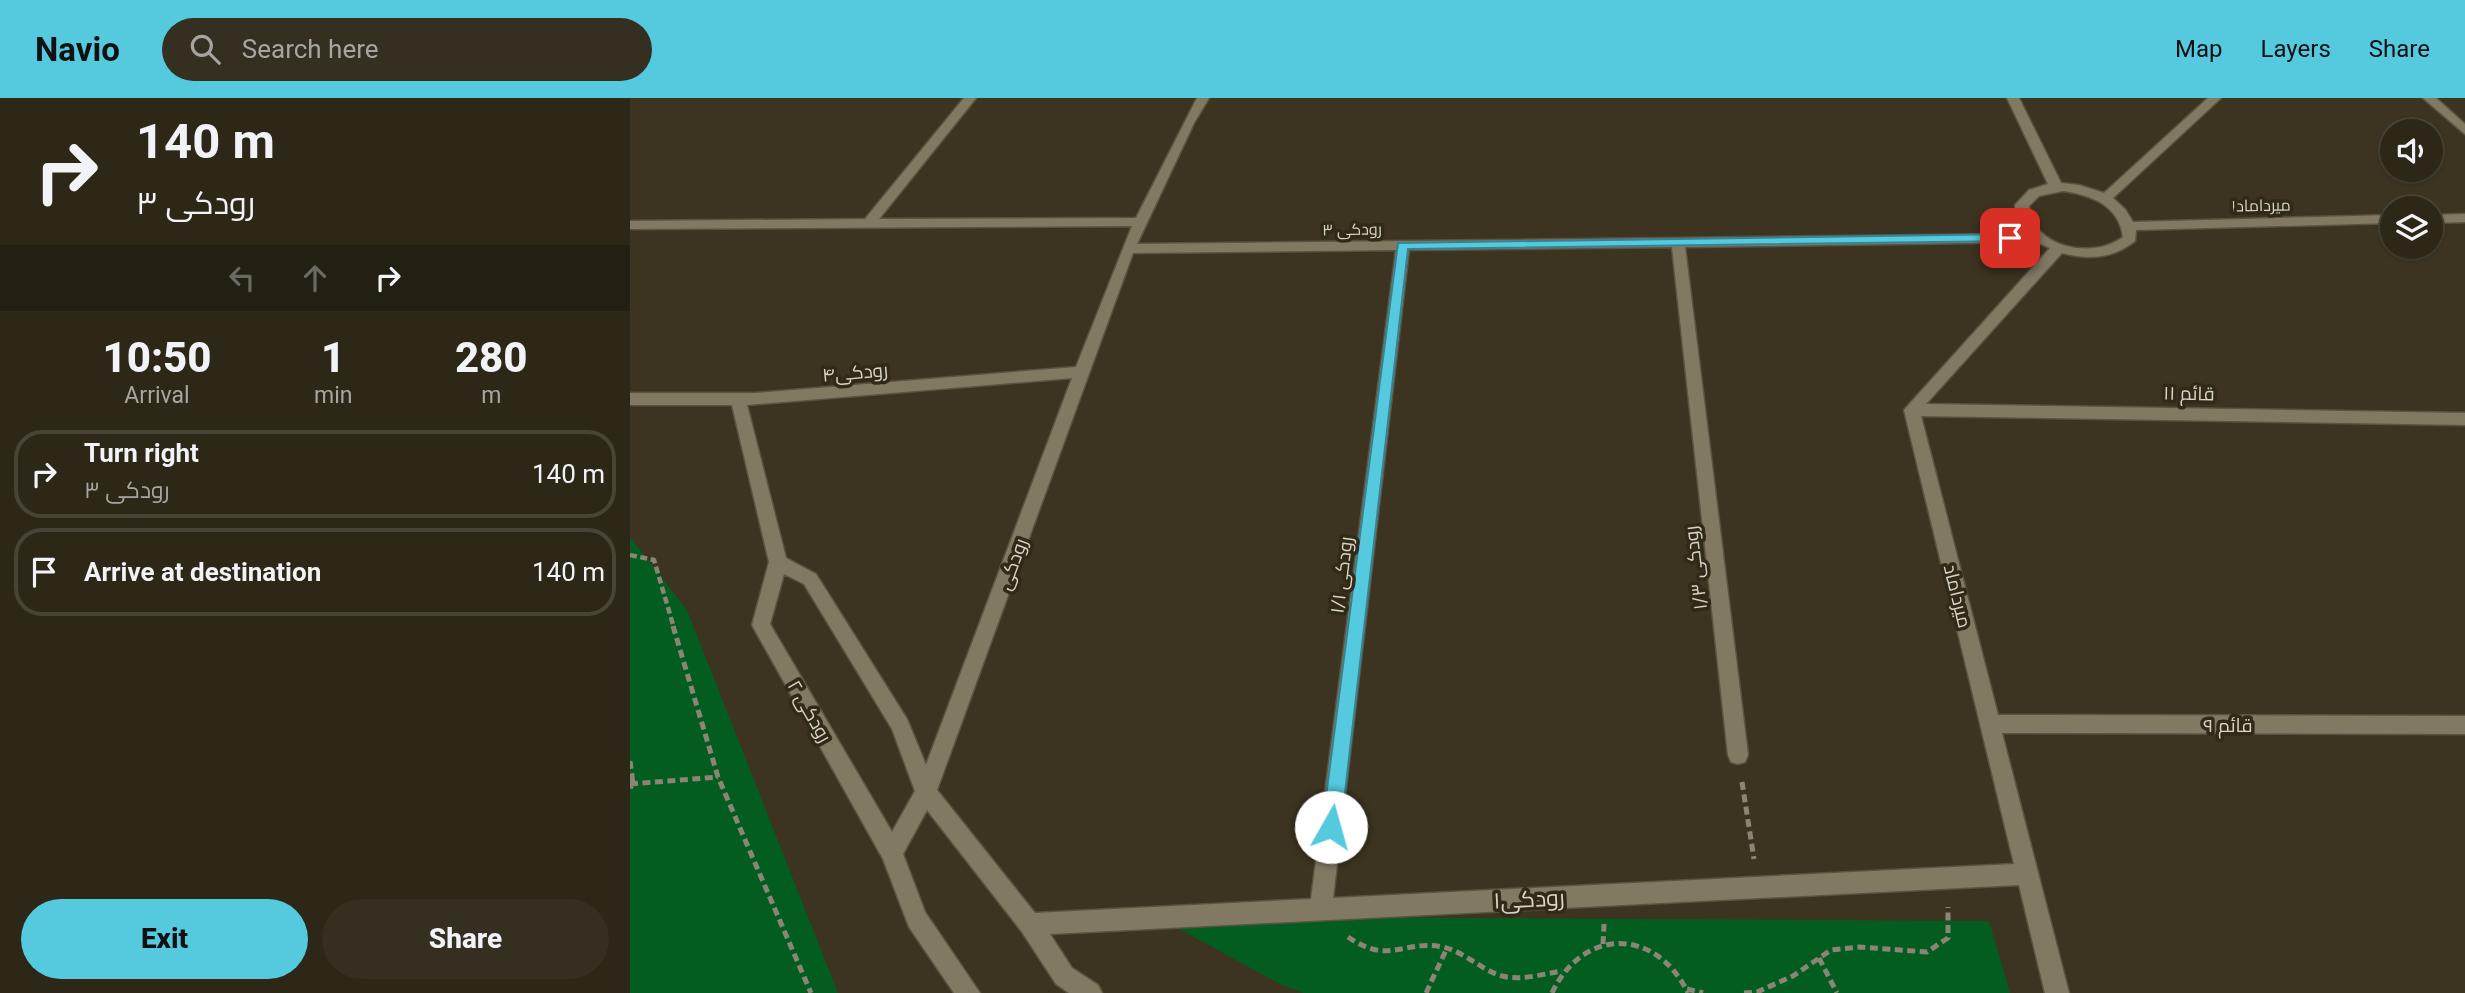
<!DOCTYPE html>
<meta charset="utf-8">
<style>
:root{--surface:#2d2718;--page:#352f21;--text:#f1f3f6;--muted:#a7a5a2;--line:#484437;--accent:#55cadf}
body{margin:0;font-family:Roboto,Cairo,sans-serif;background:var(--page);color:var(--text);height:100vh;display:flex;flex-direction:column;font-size:26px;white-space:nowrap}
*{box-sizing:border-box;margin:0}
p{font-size:23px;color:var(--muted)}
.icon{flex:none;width:38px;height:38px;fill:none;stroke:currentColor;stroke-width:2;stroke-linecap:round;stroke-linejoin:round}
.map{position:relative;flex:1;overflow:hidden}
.details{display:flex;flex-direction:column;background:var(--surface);width:630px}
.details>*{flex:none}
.banner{background:#2d2718;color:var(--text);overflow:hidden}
.controls{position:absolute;left:1750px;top:21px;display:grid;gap:14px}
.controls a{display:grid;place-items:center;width:63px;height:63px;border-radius:50%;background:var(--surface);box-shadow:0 2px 5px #0004,0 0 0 2px var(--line);font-size:35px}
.pin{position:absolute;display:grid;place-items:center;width:60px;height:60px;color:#fff;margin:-30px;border-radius:14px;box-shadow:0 4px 10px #0006}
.me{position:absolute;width:77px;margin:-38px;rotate:7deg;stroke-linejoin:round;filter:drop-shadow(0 0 5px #0008)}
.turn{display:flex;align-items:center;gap:24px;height:147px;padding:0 21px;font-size:32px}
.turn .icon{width:91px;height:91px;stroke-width:2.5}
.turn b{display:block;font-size:49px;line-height:60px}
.lanes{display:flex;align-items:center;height:66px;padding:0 21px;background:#0003;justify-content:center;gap:35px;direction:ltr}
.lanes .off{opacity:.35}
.eta{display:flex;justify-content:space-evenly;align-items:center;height:119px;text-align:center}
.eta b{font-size:42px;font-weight:800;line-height:49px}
.button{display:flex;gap:14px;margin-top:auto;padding:14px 21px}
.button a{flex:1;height:80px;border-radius:42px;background:var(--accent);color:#111;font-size:28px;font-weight:800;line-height:80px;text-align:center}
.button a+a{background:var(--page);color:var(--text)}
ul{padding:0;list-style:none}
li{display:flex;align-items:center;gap:21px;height:88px;margin:0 14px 10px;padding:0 7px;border:4px solid var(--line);border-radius:28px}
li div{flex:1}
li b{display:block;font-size:26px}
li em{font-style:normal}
header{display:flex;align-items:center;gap:42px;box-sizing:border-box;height:98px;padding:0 35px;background:var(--accent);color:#111}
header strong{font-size:33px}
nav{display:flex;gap:38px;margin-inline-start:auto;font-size:24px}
.search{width:490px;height:63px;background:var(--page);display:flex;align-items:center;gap:18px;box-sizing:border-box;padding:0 24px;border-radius:38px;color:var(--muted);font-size:26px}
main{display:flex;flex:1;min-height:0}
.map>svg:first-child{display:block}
</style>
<header>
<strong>Navio</strong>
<div class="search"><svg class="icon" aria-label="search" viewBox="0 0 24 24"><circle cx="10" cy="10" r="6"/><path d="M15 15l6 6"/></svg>Search here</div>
<nav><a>Map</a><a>Layers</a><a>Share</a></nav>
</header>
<main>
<section class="details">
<div class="banner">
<div class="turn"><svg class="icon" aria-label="right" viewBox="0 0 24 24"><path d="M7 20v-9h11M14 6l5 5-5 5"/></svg><div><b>140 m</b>رودکی ۳</div></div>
<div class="lanes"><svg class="icon off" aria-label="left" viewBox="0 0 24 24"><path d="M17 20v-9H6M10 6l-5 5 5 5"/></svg><svg class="icon off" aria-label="ahead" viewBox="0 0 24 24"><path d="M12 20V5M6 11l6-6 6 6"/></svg><svg class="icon" aria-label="right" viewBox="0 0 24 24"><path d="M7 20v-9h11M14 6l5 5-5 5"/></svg></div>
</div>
<div class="eta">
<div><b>10:50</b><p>Arrival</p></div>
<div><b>1</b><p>min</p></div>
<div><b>280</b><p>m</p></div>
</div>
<ul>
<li><svg class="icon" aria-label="right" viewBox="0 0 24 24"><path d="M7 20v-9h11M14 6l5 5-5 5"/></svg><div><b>Turn right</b><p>رودکی ۳</p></div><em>140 m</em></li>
<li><svg class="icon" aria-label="arrive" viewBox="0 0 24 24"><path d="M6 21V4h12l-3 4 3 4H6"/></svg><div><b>Arrive at destination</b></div><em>140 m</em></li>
</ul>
<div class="button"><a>Exit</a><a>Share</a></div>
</section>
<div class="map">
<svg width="1835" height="895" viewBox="0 0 1835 895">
<rect width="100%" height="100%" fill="#3c3420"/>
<path fill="#035d20" d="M0,439l57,73 151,383h-208z
M525,818l834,5 21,72h-706l-22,-8z"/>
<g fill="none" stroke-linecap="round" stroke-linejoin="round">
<defs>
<path id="minor" d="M334,0h12l-97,121 257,-1 61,-120h12l-15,25 -57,121 890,-10 -11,-13 -1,-16 14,-15 19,-6 -41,-86h12l42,85 18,2 25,8 104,-95h13l-108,100 12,11 8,13 259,-7v8l-256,7 -1,11c-23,18 -46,19 -73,12l-136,151 539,9v12l-544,-9 77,299 467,1v18l-463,-1 67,260h-24l-26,-108 -969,49 22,34 26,17 4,8h-33l-13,-9 -34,-52 -95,-122 -24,44 22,58 55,81h-26l-45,-66 -26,-68 -131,-234 17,-63 -37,-157h-102v-12h125l321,-26 56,-141 -502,3v-8l235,-2zM1433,93c28,4 56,14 60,46 -30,23 -91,11 -94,-31l10,-10zM1406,144l14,6 -146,162 110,454 -681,34 76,-648 263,-3 56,508 3,7 7,2 7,-2 3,-7 -63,-508zM766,152l-85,649 -276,14 -98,-123 196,-537zM442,280l-146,387 -19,-46 -91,-145 -30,-16 -39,-153zM154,476l20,10 88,145 23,62 -23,41 -122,-208z
M1793,0h13l29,26v10z
M1835,116v8l-34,1v-8z"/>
</defs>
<use href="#minor" stroke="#595341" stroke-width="3"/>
<path stroke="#8c8575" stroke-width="4.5" stroke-dasharray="7 3.5" stroke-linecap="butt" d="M0,457l24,5 20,68"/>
<path stroke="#8c8575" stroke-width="5" stroke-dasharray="8 4.5" stroke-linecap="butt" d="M43,528l45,151 93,216
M0,663l3,23 -3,4
M1112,684l12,77
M0,686l88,-7
M718,839c42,29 55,2 95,10 22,5 38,23 59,29 19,5 41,-2 60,-5
M973,846l1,-20
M1189,860l18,35
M1057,891l16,4
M796,895l21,-45
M922,895c31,-66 104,-66 136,0
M1114,895l13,-1 36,-16 38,-26 29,-3 67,5 21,-14v-31"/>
<use href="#minor" fill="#827963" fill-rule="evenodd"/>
</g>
<path fill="#55cadf" stroke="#378391" stroke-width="2" d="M1380,136l6,4 -1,3 -607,8 -67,578 -3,6 -7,3 -7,-3 -2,-6 76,-584z"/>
<g text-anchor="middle" stroke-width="7" stroke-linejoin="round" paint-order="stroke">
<g font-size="16" fill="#d8d3c7" stroke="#312a17">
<text transform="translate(1631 107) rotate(-1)" y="6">میرداماد۱</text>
<text transform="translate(722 131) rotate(-1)" y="6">رودکی ۳</text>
</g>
<g font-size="19" fill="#d8d3c7" stroke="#312a17">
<text transform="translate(225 274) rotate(-5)" y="7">رودکی۴</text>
<text transform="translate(1559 295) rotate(1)" y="7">قائم ۱۱</text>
<text transform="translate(382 466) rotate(-70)" y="7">رودکی</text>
<text transform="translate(1065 470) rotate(-97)" y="7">رودکی ۱/۳</text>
<text transform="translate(711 477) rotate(-83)" y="7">رودکی ۱/۱</text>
<text transform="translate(1328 498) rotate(76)" y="7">میرداماد</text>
<text transform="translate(180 613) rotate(60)" y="7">رودکی ۲</text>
<text x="1598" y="634">قائم ۹</text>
</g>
<g font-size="23" fill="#d8d3c7" stroke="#312a17">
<text transform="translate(899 801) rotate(-3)" y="8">رودکی۱</text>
</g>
</g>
</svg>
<div class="controls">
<a><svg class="icon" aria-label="sound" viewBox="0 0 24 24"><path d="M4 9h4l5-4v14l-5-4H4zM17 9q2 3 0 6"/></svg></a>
<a><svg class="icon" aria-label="layers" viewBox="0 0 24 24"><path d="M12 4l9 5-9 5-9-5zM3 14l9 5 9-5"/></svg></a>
</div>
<div class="pin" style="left:1380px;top:140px;background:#d93025"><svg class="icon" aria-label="arrive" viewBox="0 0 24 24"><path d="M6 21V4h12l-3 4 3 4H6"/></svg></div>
<svg class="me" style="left:701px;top:729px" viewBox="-20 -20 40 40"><circle r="19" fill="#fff"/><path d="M0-13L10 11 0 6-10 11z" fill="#55cadf"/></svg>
</div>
</main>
